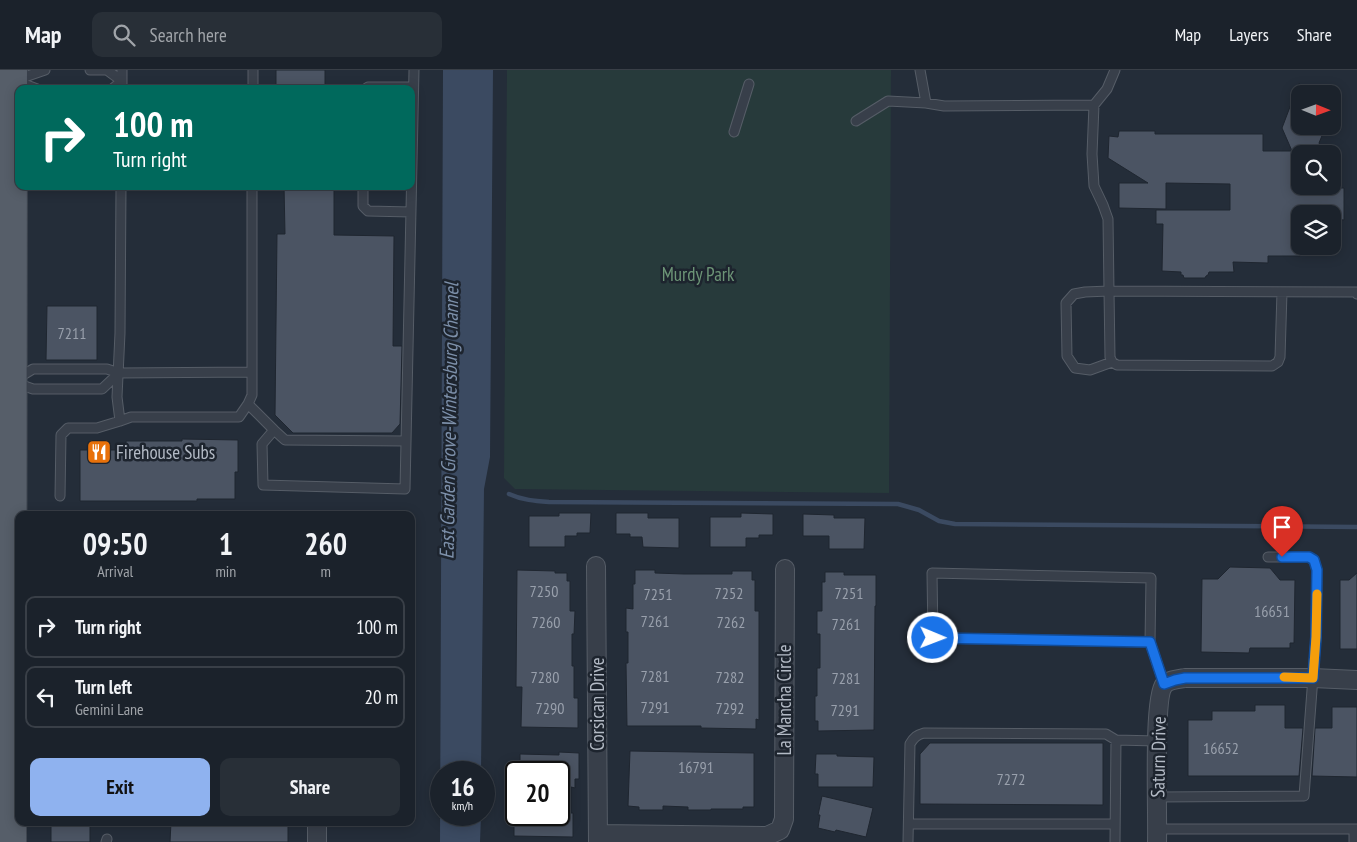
<!DOCTYPE html>
<style>
:root{--surface:#1b222b;--page:#282f37;--text:#f1f3f6;--muted:#a0a4a9;--line:#393f47;--accent:#8fb2ef}
body{margin:0;font-family:"PT Sans Narrow",sans-serif;background:var(--page);color:var(--text);height:100vh;display:flex;flex-direction:column;font-size:19px;white-space:nowrap}
*{box-sizing:border-box;margin:0}
p{font-size:16px;color:var(--muted)}
.icon{flex:none;width:28px;height:28px;fill:none;stroke:currentColor;stroke-width:2;stroke-linecap:round;stroke-linejoin:round}
.map{position:relative;flex:1;overflow:hidden}
.details{position:absolute;left:15px;top:441px;width:400px;height:315px;display:flex;flex-direction:column;background:var(--surface);border-radius:10px;box-shadow:0 2px 12px #0003,0 0 0 1px var(--line)}
.details>*{flex:none}
.banner{position:absolute;left:15px;top:15px;width:400px;height:105px;border-radius:10px;box-shadow:0 2px 12px #0003,0 0 0 1px var(--line);background:#00695c;color:#fff;overflow:hidden}
.needle{width:32px;rotate:91deg}
.fabs{position:absolute;left:1291px;top:15px;display:grid;gap:10px}
.fabs a{display:grid;place-items:center;width:50px;height:50px;border-radius:10px;background:var(--surface);box-shadow:0 2px 12px #0003,0 0 0 1px var(--line);font-size:25px}
.speed{position:absolute;left:430px;top:691px;display:flex;gap:10px;font-size:25px;font-weight:700;text-align:center}
.speed>*{display:grid;place-content:center;width:65px;height:65px;border-radius:50%;background:var(--surface);box-shadow:0 2px 12px #0003,0 0 0 1px var(--line);line-height:1}
.speed small{font-size:12px;font-weight:400}
.speed .limit{border:2px solid #111;border-radius:8px;background:#fff;color:#111}
.pin{position:absolute;display:grid;place-items:center;width:42px;height:42px;color:#fff;margin:-51px -21px;border-radius:50% 50% 50% 0;rotate:-45deg;box-shadow:0 0 5px #0007}
.pin .icon{rotate:45deg}
.me{position:absolute;width:55px;margin:-28px;rotate:91deg;stroke-linejoin:round;filter:drop-shadow(0 0 4px #0008)}
.turn{display:flex;align-items:center;gap:18px;height:105px;padding:0 15px;font-size:22px}
.turn .icon{width:65px;height:65px;stroke-width:2.5}
.turn b{display:block;font-size:35px;line-height:42px}
.eta{display:flex;justify-content:space-evenly;align-items:center;height:85px;text-align:center}
.eta b{font-size:30px;font-weight:800;line-height:35px}
.cta{display:flex;gap:10px;margin-top:auto;padding:10px 15px}
.cta a{flex:1;height:58px;border-radius:10px;background:var(--accent);color:#111;font-size:20px;font-weight:800;line-height:58px;text-align:center}
.cta a+a{background:var(--page);color:var(--text)}
ul{padding:0;list-style:none}
li{display:flex;align-items:center;gap:15px;height:62px;margin:0 10px 8px;padding:0 5px;border:2px solid var(--line);border-radius:10px}
li div{flex:1}
li b{display:block;font-size:19px}
li em{font-style:normal}
header{display:flex;align-items:center;gap:30px;box-sizing:border-box;height:70px;padding:0 25px;background:var(--surface);border-bottom:1px solid var(--line)}
header strong{font-size:24px}
nav{display:flex;gap:28px;margin-inline-start:auto;font-size:18px}
.search{width:350px;height:45px;background:var(--page);display:flex;align-items:center;gap:12px;box-sizing:border-box;padding:0 18px;border-radius:10px;color:var(--muted);font-size:19px}
.map>svg:first-child{display:block}
</style>
<header>
<strong>Map</strong>
<div class="search"><svg class="icon" aria-label="search" viewBox="0 0 24 24"><circle cx="10" cy="10" r="6"/><path d="M15 15l6 6"/></svg>Search here</div>
<nav><a>Map</a><a>Layers</a><a>Share</a></nav>
</header>
<div class="map">
<svg width="1357" height="772" viewBox="0 0 1357 772">
<rect width="100%" height="100%" fill="#242d39"/>
<path fill="#273a3b" d="M507,0h384l-2,423 -374,-4 -11,-11z"/>
<path fill="#3b4a61" d="M443,0h50l-3,387 -6,32 -3,283h-40v43h40l-1,27h-40z"/>
<g fill="none" stroke-linecap="round" stroke-linejoin="round">
<path stroke="#3b4a61" stroke-width="4.5" d="M509,424c13,6 26,7 40,8l349,2 21,6 20,11 16,3 402,3"/>
</g>
<path fill="#4b5463" stroke="#1f2630" d="M276,0h49v19h-49z
M1299,13l1,1v42h26l-7,17 5,11h-24v32h32v2h12v32l-12,-1v-5h-32v42h-32v7l-35,-1 1,10h-25l-1,3 -2,1 -1,2h-21l-1,-3h-2v-3l-19,-1 1,-47h-7v-14h74v-26l-64,-1v26l-47,-1v-25h29l-40,-25 1,-22 9,1 1,-6h36v3h108v17h29l-10,-23z
M284,116h50v49l60,1 -1,110h9l-2,78 -8,9h-99l-18,-18 2,-181h8z
M47,236h50v54h-51z
M182,369l56,1v32h-3v27h-38v2h-117v-51h46v-9h56z
M559,443h32l-1,20h-13v3h-12v11h-36v-31h30z
M616,443h32v5h31v30l-36,-1 -1,-10h-12v-3h-14z
M741,443l32,1v21h-14v3h-13v9h-36v-30h31z
M803,444l31,1v3h31l-1,31h-35v-13h-26z
M1230,497l40,1 10,12h15l-1,63h-4v5h-40l-1,5 -48,-1 1,-73h16z
M517,500l38,1v2h12v8h3v30h5l-1,23h-2v32h2v32h4v30l-57,-1 1,-40h-6z
M635,500h20v3l29,1h48v-3h20v9h3v31h4v109l-3,-1v10l-55,-1v-2h-74l-1,-63h2v-31h-2v-24l7,1v-25h2z
M825,502h19v3h32v31h-1l-1,124 -56,1v-10h-3v-25h2v-28h3v-34h-3v-23h5v-29h3z
M1357,503v76h-17v-69h9z
M1255,635h30v23h18l-4,48h-111v-56h24v-9h43z
M1332,637h25v70l-45,-1 3,-48h17z
M930,673h173v62l-183,-1v-50z
M630,681l124,2v54h-11v2h-32v1h-23v-3l-25,-1v4h-24v-3l-11,-1z
M559,682l20,1v26h-4v9l-4,-1v26h2v24l-59,-1v-21h45v-43h-39v-18l39,1z
M816,684h21v2l37,1 -1,30h-55v-13h-3z
M822,726l51,12 -7,29 -30,-7 -1,2 -17,-4 2,-13h-2z
M51,752h39v20h-39z
M171,752h117v20h-118z"/>
<g fill="none" stroke-linecap="round" stroke-linejoin="round">
<defs>
<path id="lane" d="M90,0h17l15,11 -10,8
M920,0l6,33 18,3 150,-1
M16,10l29,-10
M16,11l21,8
M122,19v-19
M253,19v-19
M365,19l3,-2h45
M856,51l32,-20 38,2
M734,62l15,-48
M121,116l-1,147 -3,64 3,24 11,-4h108l9,-13
M252,116v209l-4,9 26,26 -12,14 1,41 142,4 9,-419
M363,116v20l5,5 43,1
M1282,222l-2,65 -2,5 -6,4 -155,-1 -5,-3 -2,-5 -1,-66 247,1 1,2
M1112,292l-22,8 -15,-2 -8,-12 -1,-53 8,-9 11,-2 24,-1 -1,-72 -5,-14 -9,-19 -2,-32 2,-49 13,-16 8,-19
M18,308l15,-9h74l12,4 133,-1
M16,313l17,6h69l17,-16
M274,360l11,10 121,1
M60,426l1,-61 7,-7h29l23,-7
M1150,572l1,-64 -219,-5 1,65 217,4 14,42
M1157,727l147,-1 12,-159 1,-67 -3,-10 -5,-3h-41
M909,754h206
M1157,759h200
M106,772l1,-3
M908,772l2,-98c4,-7 7,-9 14,-11l182,1 10,6 41,1
M1115,772l1,-102
M1354,772v-13"/>
<path id="street" d="M596,496l2,276
M598,764l169,2 13,-6 4,-11 1,-250
M317,772v-20
M1157,772c1,-24 -4,-144 7,-157 4,-5 15,-6 21,-7h128l44,2"/>
<path id="primary" d="M12,772l1,-772"/>
</defs>
<use href="#lane" stroke="#565d67" stroke-width="11"/>
<use href="#street" stroke="#565d67" stroke-width="20"/>
<use href="#primary" stroke="#414852" stroke-width="30"/>
<use href="#lane" stroke="#383f4a" stroke-width="9"/>
<use href="#street" stroke="#383f4a" stroke-width="18"/>
<use href="#primary" stroke="#565e69" stroke-width="28"/>
</g>
<g fill="none" stroke-linecap="round" stroke-linejoin="round">
<defs>
<path id="route" d="M933,568l217,4 14,42 11,-4 10,-2h128l3,-41 1,-67 -3,-10 -5,-3h-27"/>
</defs>
<use href="#route" stroke="#114b97" stroke-width="12"/>
<use href="#route" stroke="#1a73e8" stroke-width="9"/>
<path stroke="#f59e0b" stroke-width="9" d="M1284,607l29,1 3,-41 1,-43"/>
</g>
<defs>
<symbol id="restaurant-square" viewBox="-11 -11 22 22"><rect x="-9" y="-9" width="18" height="18" rx="4" fill="#e8710a" stroke="#1d242e"/><path d="M-5-6h1v4h1v-4h1v4h1v-4h1v5L-1.5 .5V6h-2V.5L-5-1ZM5-6V6H3V1.5H1.5Q1.5-4 5-6Z" fill="#fff"/></symbol>
</defs>
<g fill-rule="evenodd">
<use href="#restaurant-square" x="85" y="368" width="28" height="28"/>
</g>
<g text-anchor="middle" stroke-width="5" stroke-linejoin="round" paint-order="stroke">
<g font-size="16" fill="#99a0ac">
<text x="72" y="269">7211</text>
<text x="544" y="527">7250</text>
<text x="729" y="529">7252</text>
<text x="849" y="529">7251</text>
<text x="658" y="530">7251</text>
<text x="1272" y="547">16651</text>
<text x="655" y="557">7261</text>
<text x="546" y="558">7260</text>
<text x="731" y="558">7262</text>
<text x="846" y="560">7261</text>
<text x="655" y="612">7281</text>
<text x="545" y="613">7280</text>
<text x="730" y="613">7282</text>
<text x="846" y="614">7281</text>
<text x="655" y="643">7291</text>
<text x="550" y="644">7290</text>
<text x="730" y="644">7292</text>
<text x="845" y="646">7291</text>
<text x="1221" y="684">16652</text>
<text x="696" y="703">16791</text>
<text x="1011" y="715">7272</text>
</g>
<g font-size="19" fill="#6c9476" stroke="#1d242e">
<text x="698" y="211">Murdy Park</text>
</g>
<g font-size="19" fill="#b3bac5" stroke="#1d242e" text-anchor="start">
<text x="116" y="389">Firehouse Subs</text>
</g>
<g font-size="19" fill="#b3bac5" stroke="#1d242e">
<text transform="translate(784 630) rotate(-90)" y="7">La Mancha Circle</text>
<text transform="translate(597 634) rotate(-90)" y="7">Corsican Drive</text>
<text transform="translate(1158 687) rotate(-89)" y="7">Saturn Drive</text>
</g>
<g font-size="20" font-style="italic" fill="#7d90aa" stroke="#1d242e">
<text transform="translate(449 351) rotate(-89)" y="7">East Garden Grove-Wintersburg Channel</text>
</g>
</g>
</svg>
<div class="fabs">
<a><svg class="needle" viewBox="-14 -14 28 28"><path d="M0-13l5 13h-10z" fill="#e53935"/><path d="M0 13l5-13h-10z" fill="#a0a4a9"/></svg></a>
<a><svg class="icon" aria-label="search" viewBox="0 0 24 24"><circle cx="10" cy="10" r="6"/><path d="M15 15l6 6"/></svg></a>
<a><svg class="icon" aria-label="layers" viewBox="0 0 24 24"><path d="M12 4l9 5-9 5-9-5zM3 14l9 5 9-5"/></svg></a>
</div>
<div class="speed"><div>16<small>km/h</small></div><div class="limit">20</div></div>
<div class="pin" style="left:1282px;top:487px;background:#d93025"><svg class="icon" aria-label="arrive" viewBox="0 0 24 24"><path d="M6 21V4h12l-3 4 3 4H6"/></svg></div>
<svg class="me" style="left:933px;top:568px" viewBox="-20 -20 40 40"><circle r="17" fill="#1a73e8" stroke="#fff" stroke-width="3"/><path d="M0-11L8 9 0 5-8 9z" fill="#fff"/></svg>
<div class="banner">
<div class="turn"><svg class="icon" aria-label="right" viewBox="0 0 24 24"><path d="M7 20v-9h11M14 6l5 5-5 5"/></svg><div><b>100 m</b>Turn right</div></div>
</div>
<section class="details">
<div class="eta">
<div><b>09:50</b><p>Arrival</p></div>
<div><b>1</b><p>min</p></div>
<div><b>260</b><p>m</p></div>
</div>
<ul>
<li><svg class="icon" aria-label="right" viewBox="0 0 24 24"><path d="M7 20v-9h11M14 6l5 5-5 5"/></svg><div><b>Turn right</b></div><em>100 m</em></li>
<li><svg class="icon" aria-label="left" viewBox="0 0 24 24"><path d="M17 20v-9H6M10 6l-5 5 5 5"/></svg><div><b>Turn left</b><p>Gemini Lane</p></div><em>20 m</em></li>
</ul>
<div class="cta"><a>Exit</a><a>Share</a></div>
</section>
</div>
